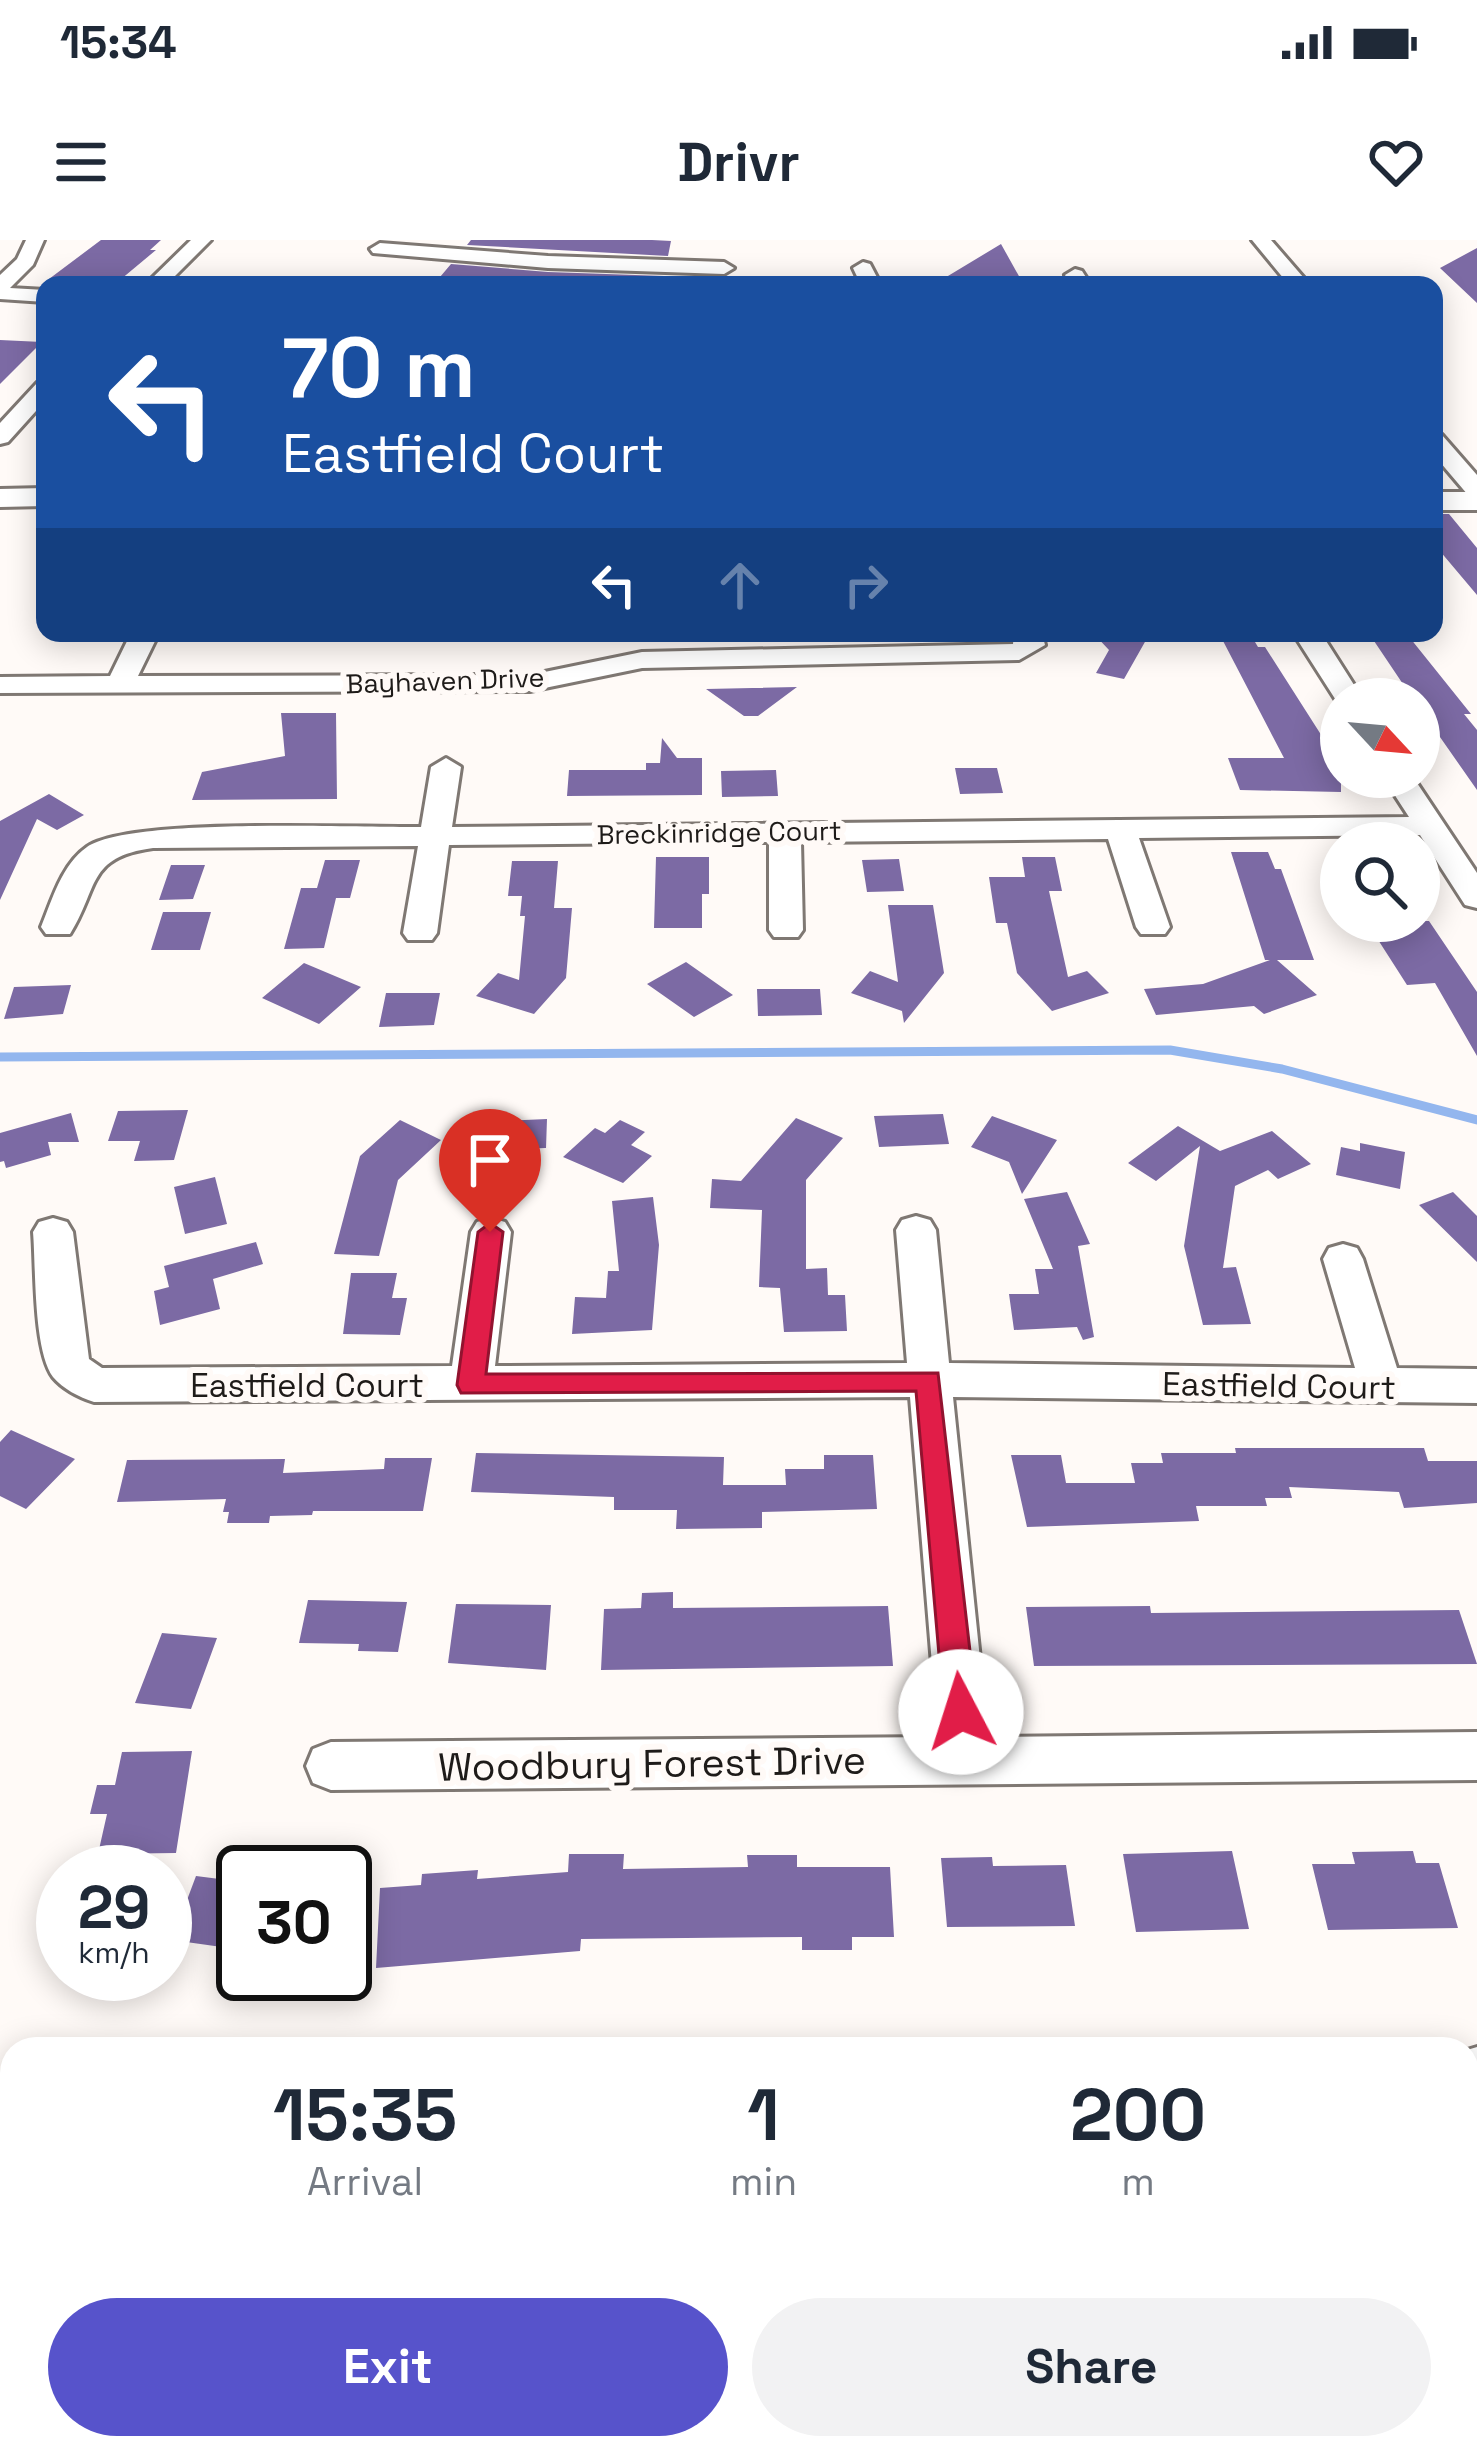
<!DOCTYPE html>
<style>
:root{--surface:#fff;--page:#f2f2f3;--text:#1f2937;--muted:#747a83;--accent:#5753cb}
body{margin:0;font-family:"Space Grotesk",sans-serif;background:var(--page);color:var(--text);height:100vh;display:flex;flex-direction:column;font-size:45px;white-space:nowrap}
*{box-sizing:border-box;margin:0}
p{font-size:39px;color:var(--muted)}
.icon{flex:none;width:66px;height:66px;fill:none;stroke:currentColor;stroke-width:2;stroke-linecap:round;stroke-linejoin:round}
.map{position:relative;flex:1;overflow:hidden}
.side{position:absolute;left:0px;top:1797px;width:1479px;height:423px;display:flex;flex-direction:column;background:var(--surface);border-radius:36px 36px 0 0;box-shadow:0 6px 30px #0003}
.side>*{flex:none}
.banner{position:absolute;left:36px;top:36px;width:1407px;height:366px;border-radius:24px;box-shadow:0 6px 30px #0003;background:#1a4fa0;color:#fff;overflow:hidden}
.needle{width:78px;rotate:116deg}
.tools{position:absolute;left:1320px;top:438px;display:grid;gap:24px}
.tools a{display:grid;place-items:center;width:120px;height:120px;border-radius:50%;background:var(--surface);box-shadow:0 6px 30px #0003;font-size:60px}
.speed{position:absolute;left:36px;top:1605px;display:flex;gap:24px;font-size:60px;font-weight:700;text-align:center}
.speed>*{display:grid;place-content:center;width:156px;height:156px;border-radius:50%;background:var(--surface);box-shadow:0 6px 30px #0003;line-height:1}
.speed small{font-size:30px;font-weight:400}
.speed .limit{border:6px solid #111;border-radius:18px;background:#fff;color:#111}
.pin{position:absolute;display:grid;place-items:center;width:102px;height:102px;color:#fff;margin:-123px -51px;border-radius:50% 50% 50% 0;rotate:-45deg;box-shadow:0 0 12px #0007}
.pin .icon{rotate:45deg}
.me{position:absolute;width:132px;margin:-66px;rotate:355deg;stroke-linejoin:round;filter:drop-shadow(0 0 9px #0008)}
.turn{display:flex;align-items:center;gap:42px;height:252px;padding:0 48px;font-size:54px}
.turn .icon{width:156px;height:156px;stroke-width:2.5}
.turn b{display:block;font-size:84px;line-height:102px}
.lanes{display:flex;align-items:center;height:114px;padding:0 48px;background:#0003;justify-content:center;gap:60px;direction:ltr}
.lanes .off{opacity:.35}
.eta{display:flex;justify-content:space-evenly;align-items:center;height:204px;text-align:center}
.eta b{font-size:72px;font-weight:700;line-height:84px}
.action{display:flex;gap:24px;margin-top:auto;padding:24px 48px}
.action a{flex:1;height:138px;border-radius:72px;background:var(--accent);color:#fff;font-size:48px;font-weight:700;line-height:138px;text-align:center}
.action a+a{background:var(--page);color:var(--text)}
.status{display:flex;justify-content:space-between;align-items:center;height:84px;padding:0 60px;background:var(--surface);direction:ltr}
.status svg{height:33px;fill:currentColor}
header{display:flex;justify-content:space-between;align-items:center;height:156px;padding:0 48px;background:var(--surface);font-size:54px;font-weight:700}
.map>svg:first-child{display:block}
</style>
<div class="status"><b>15:34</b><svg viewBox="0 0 49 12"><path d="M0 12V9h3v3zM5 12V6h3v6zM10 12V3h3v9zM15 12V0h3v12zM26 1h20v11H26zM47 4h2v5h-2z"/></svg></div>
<header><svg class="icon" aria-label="menu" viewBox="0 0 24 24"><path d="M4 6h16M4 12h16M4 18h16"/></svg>Drivr<svg class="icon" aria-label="heart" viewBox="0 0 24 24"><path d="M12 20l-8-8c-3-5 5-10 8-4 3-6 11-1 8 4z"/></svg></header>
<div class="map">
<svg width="1477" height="2219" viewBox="0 0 1477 2219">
<rect width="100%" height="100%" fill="#fffaf7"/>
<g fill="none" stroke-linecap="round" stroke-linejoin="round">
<path stroke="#93b6ee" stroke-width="9" d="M0,817l1170,-7 112,19 195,51"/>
</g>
<path fill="#7c6aa4" d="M101,0h60l-11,10h6l-42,35h-73z
M471,0h181l19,1 -3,15 -201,-11z
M1001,4l19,34 -82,4z
M1477,8v55l-37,-35z
M451,24l97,8 116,4 -1,8 -82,1 -141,-8z
M0,100l42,2 -42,42z
M1434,274h15l28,34v47l-43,-51z
M1093,393h57l-26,46 -28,-6 13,-23z
M1406,393l65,81h-7l13,16v60l-58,-83v-8h-6l-43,-64z
M1252,397l6,10h7l76,119v26l-101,-2 -12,-32h56l-62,-119z
M797,447l-39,29h-14l-38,-27z
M281,473h55l1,86 -145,1 10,-28 83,-16z
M662,498l15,20h25v37l-135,1 2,-26h77v-7h14z
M955,528h42l6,25 -43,1z
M776,530l2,26 -56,1 -1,-26z
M49,554l35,21 -27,15 -20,-11 -37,81v-79z
M1231,612h37l7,17h6l33,91h-37l40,35 -53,19 -10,-8 -98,9 -12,-26 59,-5 67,-24h-5z
M656,617h53v37h-7v34h-48z
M1022,617h33l7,34h-13l19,86 19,-6 22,22 -57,18 -35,-38 -10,-50h-11l-7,-46h36z
M899,619l5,32 -37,1 -5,-32z
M325,620h35l-10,38h-14l-12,50 -40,1 17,-61h16z
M512,621h46l-4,47h18l-6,70 -32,36 -58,-18 22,-23 21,7 6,-64h-5l2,-20h-14z
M171,625h34l-12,34 -34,1z
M888,665h45l11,68 -40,50 -2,-12 -51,-18 19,-22 28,11z
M163,672h48l-11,38h-49z
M1366,681h63l48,71v64l-42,-73 -28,2z
M686,722l47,33 -39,22 -47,-33z
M304,723l57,24 -42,37 -57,-26z
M71,745l-8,29 -59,5 10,-32z
M757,749h63l2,26 -64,1z
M386,753h54l-6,32 -55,2z
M188,870l-14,50 -40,1 6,-20h-32l10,-30z
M71,873l8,29h-31l3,13 -45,13 -2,-7 -4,1v-29z
M943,874l6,30 -70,3 -5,-31z
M992,876l65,24 -35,54 -13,-32 -38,-15z
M796,878l47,20 -37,42v89l21,-1 1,27h17l2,36 -63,1 -4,-44 -21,-1 3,-77 -52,-2 2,-29 29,2z
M547,879l-1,29 -67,2 2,-28z
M400,880l41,20 -43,40 -19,76 -45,-2 26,-98z
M620,880l25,12 -14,13 21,11 -29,27 -60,-26 32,-29 10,5z
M1178,886l42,25 52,-20 39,33 -33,15 -10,-9 -33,16 -12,82 13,-1 15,57 -48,1 -19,-79 16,-100 -44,35 -28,-18z
M1360,903l45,9 -5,37 -64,-14 5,-28 19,4z
M215,937l12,47 -42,10 -11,-47z
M1067,952l23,52 -12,2 16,91 -11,3 -6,-13 -63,3 -5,-36h30l-4,-25h18l-29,-70z
M1453,952l24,24v46l-58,-57z
M653,957l6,48 -7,85 -80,4 3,-37 31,1 2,-27h11l-7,-70z
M256,1002l7,22 -50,15 7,30 -60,16 -6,-34 15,-4 -5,-21z
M351,1033h46l-5,25h15l-7,37 -57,-1z
M11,1190l64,29 -49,50 -26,-13v-54z
M1235,1208h189l4,13h49v42l-73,5 -5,-16 -110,-5 3,11h-27l2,8h-71l3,15 -172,6 -16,-72h50l5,28h69l-4,-20h32l-2,-10h75z
M476,1213l248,4 -1,28h63l-1,-16h39v-14h49l4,54 -115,3v16l-86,1 1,-19h-63v-13l-143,-5z
M385,1218h47l-9,53h-110l-1,4 -42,1 -1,7h-42l2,-11h-6l3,-13 -109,3 10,-42 158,-1 -2,14 101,-4z
M673,1352v16l215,-2 5,60 -292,4 3,-61 37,-1 1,-15z
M308,1360l99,2 -9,50 -40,-1 1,-7 -60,-1z
M456,1364l95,1 -5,65 -98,-7z
M1150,1366l1,7 308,-3 18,54 -443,2 -8,-59z
M162,1393l55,5 -26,71 -56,-6z
M192,1511l-16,102 -78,1 9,-40h-17l7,-29h18l7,-33z
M1232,1611l17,78 -113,3 -13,-78z
M1413,1611l3,12h23l19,65 -130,2 -16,-66h43l-3,-12z
M569,1614h55l-1,15 125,-2 -1,-12h50v12h93l4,70h-42v13h-50v-13l-221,2 -1,12 -204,17 4,-80 41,-3 1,-11 56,-4 -1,9 91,-7z
M992,1617l1,9 73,-1 9,61 -128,1 -6,-69z
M196,1636l47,6v68l-71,-10z"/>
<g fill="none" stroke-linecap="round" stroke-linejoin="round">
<defs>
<path id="minor" d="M26,0h18l-11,25 -23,23 35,2v12l-45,-3v-24l17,-16z
M191,0h20l-45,45h-21z
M1252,0h19l39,45h-21z
M380,3l168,13 176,6 10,6 -10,6 -176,-6 -175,-15 -3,-4z
M863,22l7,2 11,21h-20l-8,-17z
M1075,29l7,2 9,14h-20l-6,-10z
M45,141v20l-37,41 -8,2v-21l37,-40z
M1434,193l8,2 35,40v22l-9,-2 -34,-40z
M131,393h28l-21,43 392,-1 112,-23 371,-8 1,-11h28l3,12 -26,15 -377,8 -112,23 -530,2v-16l110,-1z
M1293,393h28l42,66h-22l-2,6z
M446,518l15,9 -9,60 957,-10 -26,-40h30l64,96v35l-12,-3 -45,-70 -281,3 31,89 -5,7h-24l-5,-7 -28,-88 -307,3 2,88 -5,7h-24l-5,-7v-88l-320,3 -12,88 -5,7h-24l-5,-7 15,-87 -265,2c-67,9 -54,40 -83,86h-24l-5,-7c11,-27 21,-63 46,-80 43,-30 270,-19 334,-20l10,-60z
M916,976l14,4 6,10 13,133 406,5 -32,-109 6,-11 14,-4 14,4 6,11 34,109 80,1v34l-524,-6 35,340 489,-5v48l-1146,10 -18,-7 -7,-17 7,-17 18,-7 607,-5 -28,-340 -816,5c-15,-5 -31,-13 -41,-25 -20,-28 -17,-110 -20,-145l6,-10 14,-4 14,4 6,10 16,127 13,9 350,-2 19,-134 6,-10 14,-4 14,4 6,10 -16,134 412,-3 -11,-133 6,-10z
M1477,1807v58l-10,3v-58z
M12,2168v40h29l-5,11h-36v-47z"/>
<path id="major" d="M45,248v18l-45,1v-18z
M1434,252h43v18h-43z"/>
</defs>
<use href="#minor" stroke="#7f7873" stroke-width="6"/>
<use href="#major" stroke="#7f7873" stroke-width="6"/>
<use href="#minor" fill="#fff" fill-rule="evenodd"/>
<use href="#major" fill="#fff" fill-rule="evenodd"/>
</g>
<path fill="#e11d48" stroke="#92132f" stroke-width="3" d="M490,983l13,9 -17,142 452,-1 39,339 -5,11 -11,4 -12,-4 -5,-11 -28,-321 -455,2 -4,-8 21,-153z"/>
<g text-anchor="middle" stroke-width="12" stroke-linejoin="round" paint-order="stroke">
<g font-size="27" fill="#1e1b19" stroke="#fffaf7">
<text transform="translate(445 441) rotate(-2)" y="9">Bayhaven Drive</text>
<text transform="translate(719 593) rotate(-1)" y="9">Breckinridge Court</text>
</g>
<g font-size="33" fill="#1e1b19" stroke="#fffaf7">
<text x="307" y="1157">Eastfield Court</text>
<text transform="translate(1279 1145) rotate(1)" y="12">Eastfield Court</text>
</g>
<g font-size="39" fill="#1e1b19" stroke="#fffaf7">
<text transform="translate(652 1523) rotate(-1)" y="14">Woodbury Forest Drive</text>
</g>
</g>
</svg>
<div class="tools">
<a><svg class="needle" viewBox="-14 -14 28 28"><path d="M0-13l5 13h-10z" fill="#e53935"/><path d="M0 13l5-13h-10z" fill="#747a83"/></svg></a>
<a><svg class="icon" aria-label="search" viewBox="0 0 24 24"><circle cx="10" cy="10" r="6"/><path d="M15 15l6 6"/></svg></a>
</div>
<div class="speed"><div>29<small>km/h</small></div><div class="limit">30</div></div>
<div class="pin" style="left:490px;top:992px;background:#d93025"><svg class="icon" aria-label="arrive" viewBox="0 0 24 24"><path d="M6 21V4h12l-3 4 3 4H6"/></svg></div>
<svg class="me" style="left:961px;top:1472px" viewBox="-20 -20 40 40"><circle r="19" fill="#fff"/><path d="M0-13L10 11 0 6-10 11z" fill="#e11d48"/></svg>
<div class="banner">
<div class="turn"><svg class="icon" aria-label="left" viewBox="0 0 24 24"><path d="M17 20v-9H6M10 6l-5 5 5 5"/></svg><div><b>70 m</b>Eastfield Court</div></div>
<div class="lanes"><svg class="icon" aria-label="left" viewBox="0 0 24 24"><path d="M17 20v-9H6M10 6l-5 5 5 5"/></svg><svg class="icon off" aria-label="ahead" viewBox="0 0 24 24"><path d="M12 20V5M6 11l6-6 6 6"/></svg><svg class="icon off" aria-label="right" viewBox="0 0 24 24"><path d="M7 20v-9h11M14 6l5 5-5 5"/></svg></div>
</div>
<section class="side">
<div class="eta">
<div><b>15:35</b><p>Arrival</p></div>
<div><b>1</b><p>min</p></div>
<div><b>200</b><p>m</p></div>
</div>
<div class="action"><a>Exit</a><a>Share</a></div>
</section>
</div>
